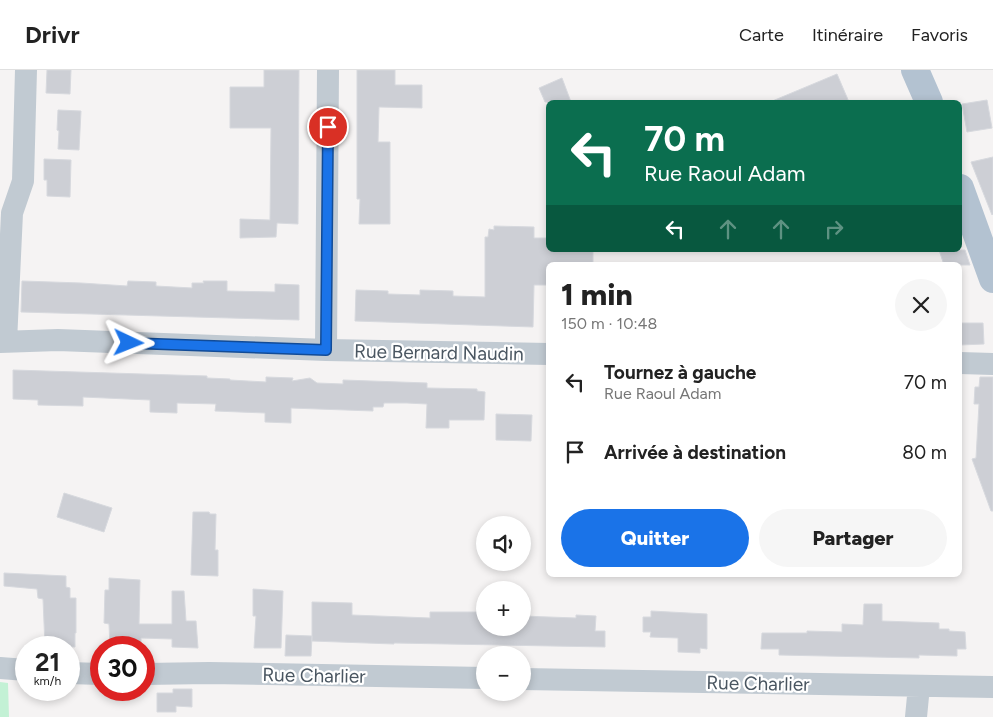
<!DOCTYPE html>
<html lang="fr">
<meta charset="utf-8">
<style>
:root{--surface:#fff;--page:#f6f6f6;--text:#222;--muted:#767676;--line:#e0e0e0;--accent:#1a73e8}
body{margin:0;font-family:Figtree,sans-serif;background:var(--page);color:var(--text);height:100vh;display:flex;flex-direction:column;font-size:19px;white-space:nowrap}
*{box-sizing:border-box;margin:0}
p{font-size:16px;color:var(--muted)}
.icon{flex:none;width:28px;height:28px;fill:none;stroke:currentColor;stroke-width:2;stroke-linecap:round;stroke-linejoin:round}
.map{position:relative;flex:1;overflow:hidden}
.panel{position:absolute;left:546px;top:192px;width:416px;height:315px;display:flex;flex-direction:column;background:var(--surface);border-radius:8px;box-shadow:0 2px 8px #0003}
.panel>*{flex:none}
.hud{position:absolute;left:546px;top:30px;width:416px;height:152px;border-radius:8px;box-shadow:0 2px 8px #0003;background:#0b6e4f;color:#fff;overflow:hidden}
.fabs{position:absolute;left:476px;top:446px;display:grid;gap:10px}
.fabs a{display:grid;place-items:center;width:55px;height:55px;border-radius:50%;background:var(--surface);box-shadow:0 2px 8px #0003;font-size:25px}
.speed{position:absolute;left:15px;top:566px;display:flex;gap:10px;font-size:25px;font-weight:700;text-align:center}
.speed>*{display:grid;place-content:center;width:65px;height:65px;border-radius:50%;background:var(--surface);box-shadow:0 2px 8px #0003;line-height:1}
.speed small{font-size:12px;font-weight:400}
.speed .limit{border:8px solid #d22;background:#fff;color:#111}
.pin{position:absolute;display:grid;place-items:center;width:42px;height:42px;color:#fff;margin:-21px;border:2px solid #fff;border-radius:50%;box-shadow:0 1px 5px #0007}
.me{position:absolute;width:55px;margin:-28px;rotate:92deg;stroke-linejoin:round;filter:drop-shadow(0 0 4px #0008)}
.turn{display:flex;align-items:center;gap:18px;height:105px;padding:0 15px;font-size:22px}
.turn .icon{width:65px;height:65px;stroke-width:2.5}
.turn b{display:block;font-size:35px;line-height:42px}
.lanes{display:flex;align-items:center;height:48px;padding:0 15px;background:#0003;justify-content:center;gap:25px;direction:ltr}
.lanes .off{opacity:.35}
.round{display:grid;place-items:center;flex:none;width:52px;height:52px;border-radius:26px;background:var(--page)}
.head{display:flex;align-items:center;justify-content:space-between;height:85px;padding:0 15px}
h1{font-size:30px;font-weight:800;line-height:38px}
.primary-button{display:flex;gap:10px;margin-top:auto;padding:10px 15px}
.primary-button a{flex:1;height:58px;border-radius:30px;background:var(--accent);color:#fff;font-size:20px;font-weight:800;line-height:58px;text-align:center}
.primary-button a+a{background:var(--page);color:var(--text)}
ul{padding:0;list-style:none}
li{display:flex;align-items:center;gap:15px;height:70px;padding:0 15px}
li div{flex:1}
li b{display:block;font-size:19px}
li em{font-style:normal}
header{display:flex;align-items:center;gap:30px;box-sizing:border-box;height:70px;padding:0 25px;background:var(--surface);border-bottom:1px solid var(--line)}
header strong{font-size:24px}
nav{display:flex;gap:28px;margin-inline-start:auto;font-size:18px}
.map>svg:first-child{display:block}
</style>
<header>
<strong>Drivr</strong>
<nav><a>Carte</a><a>Itinéraire</a><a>Favoris</a></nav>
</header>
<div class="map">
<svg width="993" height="647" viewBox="0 0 993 647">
<rect width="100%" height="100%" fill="#f5f3f3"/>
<path fill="#c3f1d5" d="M0,612l8,1 1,34h-9z"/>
<path fill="#cdcfd5" stroke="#d7d9de" d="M47,0h24l-1,24 -24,-1z
M264,0h35l-1,154 -21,-1 -1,14 -36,1v-19l30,1 1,-92h-41v-41h34z
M357,0h38v15h27v23l-43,-1 -1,35h12v82h-31l1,-25h-3z
M837,4l12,28h-79z
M562,8l9,24h-26l-6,-14z
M987,30l5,28 -25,4 -5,-28z
M58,40l23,1 -2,39 -21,-1 1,-18 -2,-1z
M993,87v57l-1,1 -21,-53z
M44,89l27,1 -1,37 -23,-1v-16h-3z
M494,156l40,1v11h15v12h44v15h-44v20h-15l-1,42 -178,-6 1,-31 32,1v3l32,1v-5l33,1v5l32,1v-60h3l1,-8 5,1z
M939,180h26l5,15h-26z
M22,211l59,2 46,3 1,-5 28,1v4l36,2v-5h12l-1,-2h24v10l48,1v-8l24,1v35l-278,-8z
M960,253h23l1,21 -24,1z
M13,300l194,6v2l23,1v1l36,2v-5l27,1 -1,3 18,-3 7,5 26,1v-4l84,3v5l50,1v2l8,1 -1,28h-35v8h-23l1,-24 -20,-1h-23l-1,4h-10v4l-82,-3v15l-26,-1v-9l-50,-2 1,-7 -39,-1v10l-27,-1v-12l-67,-3v9l-45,-1v-5l-25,-1z
M980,307h13v134h-2l-19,-52 4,-1 3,-54h-5l1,-17h4z
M496,344l36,1 -1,26 -35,-1z
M64,423l48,15 -8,24 -47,-15z
M193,442h16l1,2h6l-1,36h3v26l-27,-1z
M4,503l62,3v11l4,1v10h6v35h-1v14l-30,-1 -2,-47 -5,-1 -1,-9 -33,-3z
M109,508l31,2 -1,44h33v-33h12l2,30h10l2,27 -26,-1v-8l-31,-1v10l-31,-1 -1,-23 -5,-1 1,-33h4z
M253,519l30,2 -2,57h-27l2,-32h-3z
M312,532l40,1v12l78,3v-6h55v16h37v-12l54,2v-3l20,1 -1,15h10v16l-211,-4v1l-82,-3z
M864,534h18v17l57,2v6h10v2l16,1 1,17h-9v7l-38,-1v3l-140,-3v-6h-18l1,-16h45v-2l35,1v-8l21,1z
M651,541l56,3v35l-7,-1v5l-22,-1v-14l-28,-1 1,-5h-8v-15h8z
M286,565l26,1 -1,20h-26z
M173,619h19v18l-16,-1v6h-19v-19h16z"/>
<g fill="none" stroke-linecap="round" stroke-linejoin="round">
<path stroke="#c1cad2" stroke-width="22" d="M0,272l58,-2 268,10 223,4
M6,272l6,-129 11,-32 3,-111
M326,280l2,-280
M960,293l33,1
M0,598l26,2
M69,603l32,1
M144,604l65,-1 276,5
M522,609l471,8
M916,647l3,-31"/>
<path stroke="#b3c2d1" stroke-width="28" d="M915,0l14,32
M960,118l33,91"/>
</g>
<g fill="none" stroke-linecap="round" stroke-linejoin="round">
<defs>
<path id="route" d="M129,273l197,7 2,-223"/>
</defs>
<use href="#route" stroke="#114b97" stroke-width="12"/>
<use href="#route" stroke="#1a73e8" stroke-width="9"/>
</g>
<g text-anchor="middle" stroke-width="4.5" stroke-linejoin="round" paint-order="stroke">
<g font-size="19" fill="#4a5661" stroke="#fff">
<text transform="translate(439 282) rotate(1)" y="7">Rue Bernard Naudin</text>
<text transform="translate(314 605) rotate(1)" y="7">Rue Charlier</text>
<text transform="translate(758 613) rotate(1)" y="7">Rue Charlier</text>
</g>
</g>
</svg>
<div class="fabs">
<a><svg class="icon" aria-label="sound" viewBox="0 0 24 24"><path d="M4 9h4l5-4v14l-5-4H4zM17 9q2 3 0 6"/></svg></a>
<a>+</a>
<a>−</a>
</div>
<div class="speed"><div>21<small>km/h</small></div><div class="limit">30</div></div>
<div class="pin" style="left:328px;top:57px;background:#d93025"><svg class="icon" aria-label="arrive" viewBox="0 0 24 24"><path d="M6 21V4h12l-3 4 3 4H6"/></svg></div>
<svg class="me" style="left:129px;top:273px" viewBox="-20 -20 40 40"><path d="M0-17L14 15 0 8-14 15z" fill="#1a73e8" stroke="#fff" stroke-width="4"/></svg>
<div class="hud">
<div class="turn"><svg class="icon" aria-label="left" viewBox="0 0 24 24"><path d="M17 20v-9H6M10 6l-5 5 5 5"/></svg><div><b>70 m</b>Rue Raoul Adam</div></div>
<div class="lanes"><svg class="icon" aria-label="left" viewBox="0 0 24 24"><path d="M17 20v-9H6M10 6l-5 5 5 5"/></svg><svg class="icon off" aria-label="ahead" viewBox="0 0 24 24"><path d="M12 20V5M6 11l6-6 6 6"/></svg><svg class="icon off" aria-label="ahead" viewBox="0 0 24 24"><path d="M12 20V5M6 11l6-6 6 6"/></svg><svg class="icon off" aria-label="right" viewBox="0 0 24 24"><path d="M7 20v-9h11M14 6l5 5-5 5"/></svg></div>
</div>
<section class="panel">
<div class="head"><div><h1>1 min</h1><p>150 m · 10:48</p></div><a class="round"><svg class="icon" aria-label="close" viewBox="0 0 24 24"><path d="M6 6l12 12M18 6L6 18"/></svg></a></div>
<ul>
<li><svg class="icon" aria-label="left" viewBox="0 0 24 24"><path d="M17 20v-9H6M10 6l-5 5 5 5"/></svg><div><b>Tournez à gauche</b><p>Rue Raoul Adam</p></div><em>70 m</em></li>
<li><svg class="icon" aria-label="arrive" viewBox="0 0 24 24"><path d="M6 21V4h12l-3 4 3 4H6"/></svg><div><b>Arrivée à destination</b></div><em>80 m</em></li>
</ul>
<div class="primary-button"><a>Quitter</a><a>Partager</a></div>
</section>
</div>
